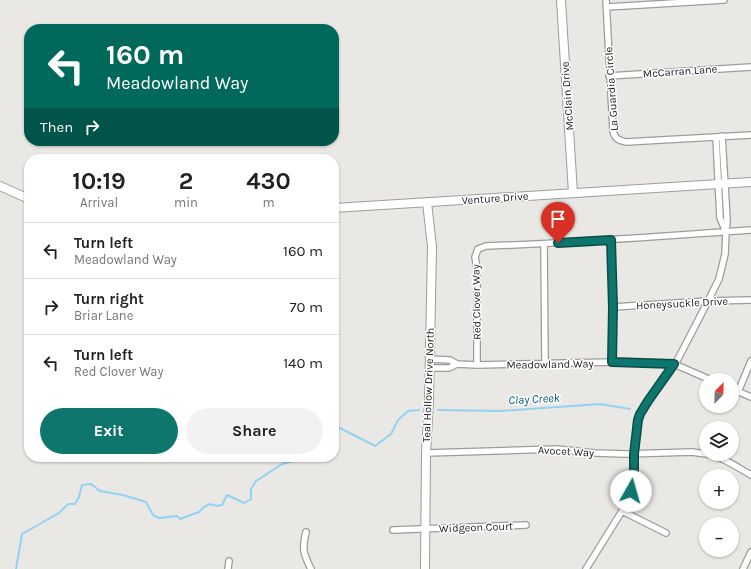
<!DOCTYPE html>
<meta charset="utf-8">
<style>
:root{--surface:#fff;--page:#f2f2f2;--text:#222;--muted:#767676;--line:#e0e0e0;--accent:#0f766e}
body{margin:0;font-family:Karla,sans-serif;background:var(--page);color:var(--text);height:100vh;display:flex;flex-direction:column;font-size:15px;white-space:nowrap}
*{box-sizing:border-box;margin:0}
p{font-size:13px;color:var(--muted)}
.icon{flex:none;width:22px;height:22px;fill:none;stroke:currentColor;stroke-width:2;stroke-linecap:round;stroke-linejoin:round}
.map{position:relative;flex:1;overflow:hidden}
.panel{position:absolute;left:24px;top:154px;width:315px;height:308px;display:flex;flex-direction:column;background:var(--surface);border-radius:16px;box-shadow:0 1px 3px #0004}
.panel>*{flex:none}
.guide{position:absolute;left:24px;top:24px;width:315px;height:122px;border-radius:16px;box-shadow:0 1px 3px #0004;background:#00695c;color:#fff;overflow:hidden}
.needle{width:26px;rotate:23deg}
.tools{position:absolute;left:699px;top:373px;display:grid;gap:8px}
.tools a{display:grid;place-items:center;width:40px;height:40px;border-radius:50%;background:var(--surface);box-shadow:0 1px 3px #0004;font-size:20px}
.pin{position:absolute;display:grid;place-items:center;width:34px;height:34px;color:#fff;margin:-41px -17px;border-radius:50% 50% 50% 0;rotate:-45deg;box-shadow:0 0 4px #0007}
.pin .icon{rotate:45deg}
.me{position:absolute;width:44px;margin:-22px;rotate:7deg;stroke-linejoin:round;filter:drop-shadow(0 0 3px #0008)}
.turn{display:flex;align-items:center;gap:14px;height:84px;padding:0 16px;font-size:18px}
.turn .icon{width:52px;height:52px;stroke-width:2.5}
.turn b{display:block;font-size:28px;line-height:34px}
.then{display:flex;align-items:center;height:38px;padding:0 16px;background:#0003;gap:8px;font-size:15px}
.eta{display:flex;justify-content:space-evenly;align-items:center;height:68px;text-align:center}
.eta b{font-size:24px;font-weight:700;line-height:28px}
.primary-button{display:flex;gap:8px;margin-top:auto;padding:8px 16px}
.primary-button a{flex:1;height:46px;border-radius:24px;background:var(--accent);color:#fff;font-size:16px;font-weight:700;line-height:46px;text-align:center}
.primary-button a+a{background:var(--page);color:var(--text)}
ul{padding:0;list-style:none}
li{display:flex;align-items:center;gap:12px;height:56px;padding:0 16px;border-top:1px solid var(--line)}
li div{flex:1}
li b{display:block;font-size:15px}
li em{font-style:normal}
.map>svg:first-child{display:block}
</style>
<div class="map">
<svg width="751" height="569" viewBox="0 0 751 569">
<rect width="100%" height="100%" fill="#e9e8e5"/>
<g fill="none" stroke-linecap="round" stroke-linejoin="round">
<path stroke="#93d3f2" stroke-width="2" d="M438,410l62,1 100,-7 30,5
M334,425l41,21 16,-12 7,-14 10,-9 11,-1
M16,569l6,-35 37,-21 9,-9h7l4,-7 3,-12 9,-1 9,7 23,4 23,7 7,13 6,3 18,-2 3,3 19,-7 5,-5 6,-3 7,2 5,-1 5,-10 17,8 7,-4v-10l5,-8 26,-17 21,-6 9,-1"/>
<defs>
<path id="street" d="M606,0l7,131c2,8 5,9 13,11l125,-7
M607,7l117,-7
M609,76l142,-9
M716,137l4,81 6,14
M611,240l2,67 -1,55
M544,244l1,119
M613,307l95,-6 43,-1
M429,359l21,1 7,4 20,1 135,-3 62,2 37,16
M477,365v-97l-2,-11 3,-8 8,-3c89,-3 177,-10 265,-16
M429,368h20l8,-4
M732,389l19,8
M738,392l13,-31
M426,453l130,-4 39,4 31,1 66,-2 14,2
M707,454c16,3 30,13 44,21
M622,511l44,22
M393,530l133,-5
M306,532c-4,17 -3,21 5,37
M228,569l1,-8
M586,569l36,-58 5,-9 4,-11 3,-22v-15l3,-34 3,-6 8,-13 22,-29 9,-15 29,-56 11,-22 6,-25 1,-22 1,-13 -5,-83
M743,569l8,-17"/>
<path id="secondary" d="M561,0l12,193
M0,186l29,13
M334,208l417,-26
M425,569l1,-116 3,-52 3,-154 -5,-45"/>
</defs>
<use href="#street" stroke="#9d9c98" stroke-width="8"/>
<use href="#secondary" stroke="#9d9c98" stroke-width="10"/>
<use href="#street" stroke="#fff" stroke-width="5.5"/>
<use href="#secondary" stroke="#fff" stroke-width="8"/>
</g>
<g fill="none" stroke-linecap="round" stroke-linejoin="round">
<defs>
<path id="route" d="M558,243l53,-3 2,67 -1,55 62,2 -26,37 -8,13 -2,6 -4,34v15l-3,22"/>
</defs>
<use href="#route" stroke="#0a4d48" stroke-width="10"/>
<use href="#route" stroke="#0f766e" stroke-width="7"/>
</g>
<g text-anchor="middle" stroke-width="3" stroke-linejoin="round" paint-order="stroke">
<g font-size="11" fill="#1b1a19" stroke="#fff">
<text transform="translate(680 71) rotate(-4)" y="4">McCarran Lane</text>
<text transform="translate(611 89) rotate(-94)" y="4">La Guardia Circle</text>
<text transform="translate(567 96) rotate(-94)" y="4">McClain Drive</text>
<text transform="translate(495 198) rotate(-4)" y="4">Venture Drive</text>
<text transform="translate(476 302) rotate(-91)" y="4">Red Clover Way</text>
<text transform="translate(682 303) rotate(-3)" y="4">Honeysuckle Drive</text>
<text transform="translate(550 364) rotate(-1)" y="4">Meadowland Way</text>
<text transform="translate(428 385) rotate(-88)" y="4">Teal Hollow Drive North</text>
<text transform="translate(566 451) rotate(3)" y="4">Avocet Way</text>
<text transform="translate(476 527) rotate(-2)" y="4">Widgeon Court</text>
</g>
<g font-size="12" font-style="italic" fill="#015977" stroke="#fff">
<text transform="translate(534 399) rotate(-3)" y="4">Clay Creek</text>
</g>
</g>
</svg>
<div class="tools">
<a><svg class="needle" viewBox="-14 -14 28 28"><path d="M0-13l5 13h-10z" fill="#e53935"/><path d="M0 13l5-13h-10z" fill="#767676"/></svg></a>
<a><svg class="icon" aria-label="layers" viewBox="0 0 24 24"><path d="M12 4l9 5-9 5-9-5zM3 14l9 5 9-5"/></svg></a>
<a>+</a>
<a>−</a>
</div>
<div class="pin" style="left:558px;top:243px;background:#d93025"><svg class="icon" aria-label="arrive" viewBox="0 0 24 24"><path d="M6 21V4h12l-3 4 3 4H6"/></svg></div>
<svg class="me" style="left:631px;top:491px" viewBox="-20 -20 40 40"><circle r="19" fill="#fff"/><path d="M0-13L10 11 0 6-10 11z" fill="#0f766e"/></svg>
<div class="guide">
<div class="turn"><svg class="icon" aria-label="left" viewBox="0 0 24 24"><path d="M17 20v-9H6M10 6l-5 5 5 5"/></svg><div><b>160 m</b>Meadowland Way</div></div>
<div class="then">Then<svg class="icon" aria-label="right" viewBox="0 0 24 24"><path d="M7 20v-9h11M14 6l5 5-5 5"/></svg></div>
</div>
<section class="panel">
<div class="eta">
<div><b>10:19</b><p>Arrival</p></div>
<div><b>2</b><p>min</p></div>
<div><b>430</b><p>m</p></div>
</div>
<ul>
<li><svg class="icon" aria-label="left" viewBox="0 0 24 24"><path d="M17 20v-9H6M10 6l-5 5 5 5"/></svg><div><b>Turn left</b><p>Meadowland Way</p></div><em>160 m</em></li>
<li><svg class="icon" aria-label="right" viewBox="0 0 24 24"><path d="M7 20v-9h11M14 6l5 5-5 5"/></svg><div><b>Turn right</b><p>Briar Lane</p></div><em>70 m</em></li>
<li><svg class="icon" aria-label="left" viewBox="0 0 24 24"><path d="M17 20v-9H6M10 6l-5 5 5 5"/></svg><div><b>Turn left</b><p>Red Clover Way</p></div><em>140 m</em></li>
</ul>
<div class="primary-button"><a>Exit</a><a>Share</a></div>
</section>
</div>
